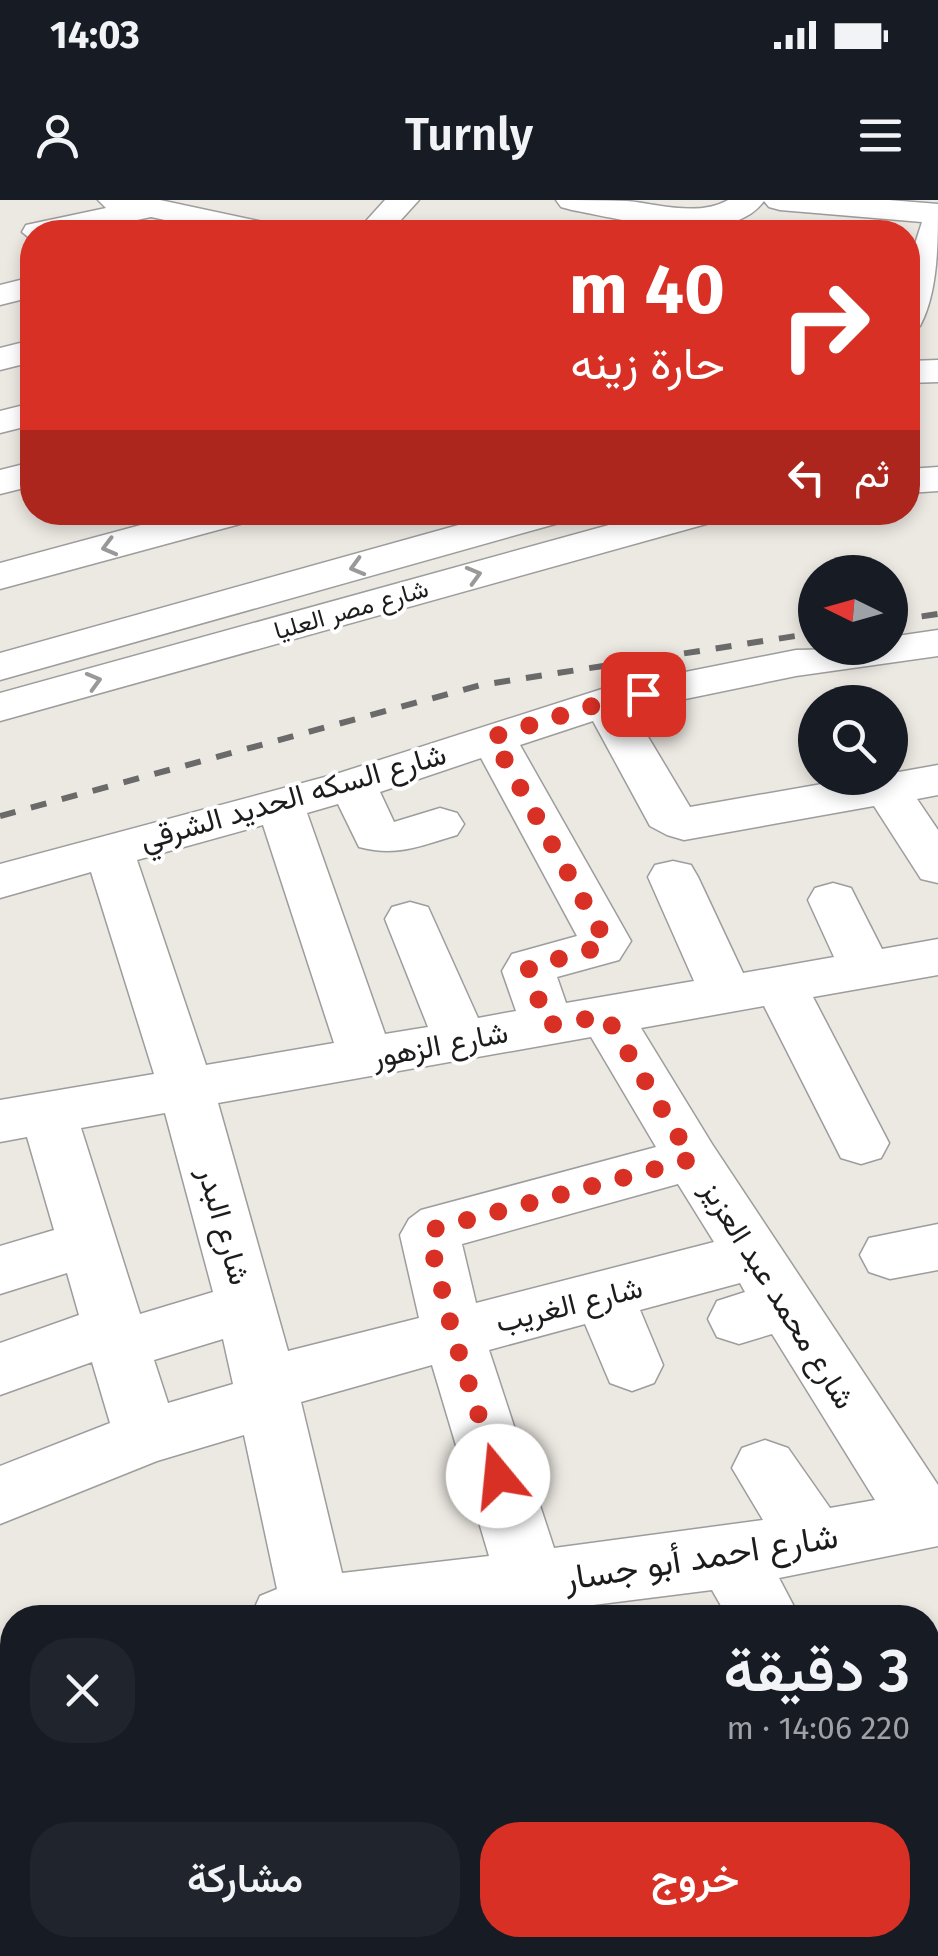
<!DOCTYPE html>
<html lang="ar">
<meta charset="utf-8">
<style>
:root{--surface:#171b24;--page:#20242c;--text:#f1f3f6;--muted:#9ea1a6;--accent:#d93025}
body{margin:0;font-family:"Fira Sans",Vazirmatn,sans-serif;background:var(--page);color:var(--text);direction:rtl;height:100vh;display:flex;flex-direction:column;font-size:38px;white-space:nowrap}
*{box-sizing:border-box;margin:0}
p{font-size:32px;color:var(--muted)}
.icon{flex:none;width:55px;height:55px;fill:none;stroke:currentColor;stroke-width:2;stroke-linecap:round;stroke-linejoin:round}
.map{position:relative;flex:1;overflow:hidden;direction:ltr}
.side{position:absolute;left:0px;top:1405px;width:940px;height:352px;display:flex;flex-direction:column;background:var(--surface);border-radius:40px 40px 0 0;box-shadow:0 5px 15px #0003;direction:rtl}
.side>*{flex:none}
.guide{position:absolute;left:20px;top:20px;width:900px;height:305px;border-radius:40px;box-shadow:0 5px 15px #0003;direction:rtl;background:#d93025;color:#fff;overflow:hidden}
.needle{width:65px;rotate:275deg}
.fabs{position:absolute;left:798px;top:355px;display:grid;gap:20px}
.fabs a{display:grid;place-items:center;width:110px;height:110px;border-radius:50%;background:var(--surface);box-shadow:0 5px 15px #0003;font-size:50px}
.pin{position:absolute;display:grid;place-items:center;width:85px;height:85px;color:#fff;margin:-42px;border-radius:20px;box-shadow:0 5px 15px #0006}
.me{position:absolute;width:110px;margin:-55px;rotate:343deg;stroke-linejoin:round;filter:drop-shadow(0 0 8px #0008)}
.turn{display:flex;align-items:center;gap:35px;height:210px;padding:0 30px;font-size:45px}
.turn .icon{width:130px;height:130px;stroke-width:2.5}
.turn b{display:block;font-size:70px;line-height:85px}
.then{display:flex;align-items:center;height:95px;padding:0 30px;background:#0003;gap:20px;font-size:38px}
.round{display:grid;place-items:center;flex:none;width:105px;height:105px;border-radius:40px;background:var(--page)}
.head{display:flex;align-items:center;justify-content:space-between;height:170px;padding:0 30px}
h1{font-size:60px;font-weight:600;line-height:75px}
.button{display:flex;gap:20px;margin-top:auto;padding:20px 30px}
.button a{flex:1;height:115px;border-radius:40px;background:var(--accent);color:#fff;font-size:40px;font-weight:600;line-height:115px;text-align:center}
.button a+a{background:var(--page);color:var(--text)}
.status{display:flex;justify-content:space-between;align-items:center;height:70px;padding:0 50px;background:var(--surface);direction:ltr}
.status svg{height:28px;fill:currentColor}
header{display:flex;justify-content:space-between;align-items:center;height:130px;padding:0 30px;background:var(--surface);font-size:45px;font-weight:600}
.map>svg:first-child{display:block}
</style>
<div class="status"><b>14:03</b><svg viewBox="0 0 49 12"><path d="M0 12V9h3v3zM5 12V6h3v6zM10 12V3h3v9zM15 12V0h3v12zM26 1h20v11H26zM47 4h2v5h-2z"/></svg></div>
<header><svg class="icon" aria-label="menu" viewBox="0 0 24 24"><path d="M4 6h16M4 12h16M4 18h16"/></svg>Turnly<svg class="icon" aria-label="person" viewBox="0 0 24 24"><circle cx="12" cy="8" r="4"/><path d="M4 21q1-7 8-7t8 7"/></svg></header>
<div class="map">
<svg width="938" height="1756" viewBox="0 0 938 1756">
<rect width="100%" height="100%" fill="#ece8e2"/>
<g fill="none" stroke-linecap="round" stroke-linejoin="round">
<defs>
<path id="minor" d="M98,0h62l117,25 4,7h-60l-70,-15 -70,15h-49v8l-10,-8 4,-7 80,-17z
M385,0h34l-29,32h-34z
M556,0c23,0 48,0 71,1 31,3 72,16 101,-1h161l49,4c0,40 0,88 -18,122l-12,4v-64l14,-44 -142,-12 -11,-3 -5,-6c-35,48 -143,18 -192,9l-11,-3z
M32,77v20l-32,8v-20z
M32,140v22l-32,8v-22z
M938,160v22l-30,1v-22z
M32,203v22l-32,8v-22z
M32,262v24l-32,8v-24z
M938,267v24l-30,2v-24z
M189,312h68l-6,9 -251,68v-26z
M505,312h67l-6,9 -566,159v-27z
M656,312h67l-6,9 -717,200v-28z
M938,430v26l-142,20 -164,34 58,97 166,-29h34v-12l9,6 39,-7v30l-21,4 21,31v53l-17,-4 -47,-73 -190,34 -17,-5 -17,-9 -57,-105 -73,24 111,196 -12,19 -62,17 9,26 128,-22 -46,-104 7,-12 18,-4 18,4 7,12 45,96 91,-16 -26,-57 7,-12 18,-5 18,5 31,61 56,-10v36l-125,22 76,146 -8,15 -20,6 -20,-6 -77,-152 -123,22 71,116 226,341v61l-159,32 21,40h-72l-16,-28 -221,28h-241l10,-22 17,-7 -33,-154 -87,26 -157,63v-58l110,-43 -18,-61 -92,33v-52l79,-28 -12,-42 -67,21v-48l54,-16 -27,-93 -27,5v-42l154,-26 -63,-202 -91,26v-34l336,-90 269,-86 191,-38 94,-2v-11zM481,558l96,178 -65,18 -10,17 14,40 -38,7 -50,-111 -18,-5 -18,5 -7,12 43,108 -43,7 -78,-221 31,-9 21,43c38,10 61,-1 98,-12l7,-11 -7,-11 -17,-5 -46,14 -14,-30zM263,625l71,218 -128,22 -69,-205zM591,837l65,110 -235,63 -12,9 -9,16 19,83 -131,33 -70,-248zM165,913l48,179 -73,22 -59,-186zM678,984l36,58 -238,61 -14,-59zM740,1083l5,9 -28,9 -9,18 9,18 22,7 33,-10 103,166 -45,8 -42,-60 -23,-8 -23,8 -10,20 31,52 -209,28 -65,-198 96,-26 25,59 22,8 22,-8 9,-18 -23,-55zM223,1139l10,45 -65,19 -14,-43zM432,1165l57,191 -147,17 -41,-171z
M938,1024v46l-48,9 -21,-7 -9,-17 9,-17z
M12,1472v68l-12,4v-68z
M928,1650l10,4v89l-10,-4z
M247,1745h100l-5,11h-100z
M353,1745h78l3,11h-78z
M727,1745h78l5,11h-78z"/>
</defs>
<use href="#minor" stroke="#9d9d9d" stroke-width="3"/>
<use href="#minor" fill="#fff" fill-rule="evenodd"/>
<path stroke="#6a6a6a" stroke-width="6" stroke-dasharray="16 16" stroke-linecap="butt" d="M890,421l48,-7
M0,616l481,-131 334,-52"/>
</g>
<defs><path id="oneway-chevron" d="M-2-3.5L2.5 0L-2 3.5" fill="none" stroke-width="1.6" stroke-linecap="round" stroke-linejoin="round" transform="scale(2.5)"/></defs>
<g stroke="#999">
<use href="#oneway-chevron" transform="translate(109 347) rotate(165)"/>
<use href="#oneway-chevron" transform="translate(357 367) rotate(164)"/>
<use href="#oneway-chevron" transform="translate(474 375) rotate(-16)"/>
<use href="#oneway-chevron" transform="translate(94 481) rotate(-16)"/>
</g>
<g fill="none" stroke-linecap="round" stroke-linejoin="round">
<path stroke="#d93025" stroke-width="18" stroke-dasharray="0 32.4" d="M498,1276l-45,-142 -23,-93 4,-12 258,-70 -86,-143 -58,9 -20,-54 2,-4 70,-20 6,-6 -114,-204 113,-35 38,-8"/>
</g>
<g text-anchor="middle" stroke-width="8" stroke-linejoin="round" paint-order="stroke">
<g font-size="25" fill="#1c1c1c" stroke="#fff">
<text transform="translate(351 409) rotate(-16)" y="9">شارع مصر العليا</text>
</g>
<g font-size="30" fill="#1c1c1c" stroke="#fff">
<text transform="translate(293 597) rotate(-16)" y="10">شارع السكه الحديد الشرقي</text>
<text transform="translate(440 845) rotate(-11)" y="10">شارع الزهور</text>
<text transform="translate(224 1026) rotate(74)" y="10">شارع البدر</text>
<text transform="translate(778 1095) rotate(58)" y="10">شارع محمد عبد العزيز</text>
<text transform="translate(569 1105) rotate(-14)" y="10">شارع الغريب</text>
</g>
<g font-size="35" fill="#1c1c1c" stroke="#fff">
<text transform="translate(701 1357) rotate(-9)" y="12">شارع احمد أبو جسار</text>
</g>
</g>
</svg>
<div class="fabs">
<a><svg class="needle" viewBox="-14 -14 28 28"><path d="M0-13l5 13h-10z" fill="#e53935"/><path d="M0 13l5-13h-10z" fill="#9ea1a6"/></svg></a>
<a><svg class="icon" aria-label="search" viewBox="0 0 24 24"><circle cx="10" cy="10" r="6"/><path d="M15 15l6 6"/></svg></a>
</div>
<div class="pin" style="left:643px;top:494px;background:#d93025"><svg class="icon" aria-label="arrive" viewBox="0 0 24 24"><path d="M6 21V4h12l-3 4 3 4H6"/></svg></div>
<svg class="me" style="left:498px;top:1276px" viewBox="-20 -20 40 40"><circle r="19" fill="#fff"/><path d="M0-13L10 11 0 6-10 11z" fill="#d93025"/></svg>
<div class="guide">
<div class="turn"><svg class="icon" aria-label="right" viewBox="0 0 24 24"><path d="M7 20v-9h11M14 6l5 5-5 5"/></svg><div><b>40 m</b>حارة زينه</div></div>
<div class="then">ثم<svg class="icon" aria-label="left" viewBox="0 0 24 24"><path d="M17 20v-9H6M10 6l-5 5 5 5"/></svg></div>
</div>
<section class="side">
<div class="head"><div><h1>3 دقيقة</h1><p>220 m · 14:06</p></div><a class="round"><svg class="icon" aria-label="close" viewBox="0 0 24 24"><path d="M6 6l12 12M18 6L6 18"/></svg></a></div>
<div class="button"><a>خروج</a><a>مشاركة</a></div>
</section>
</div>
